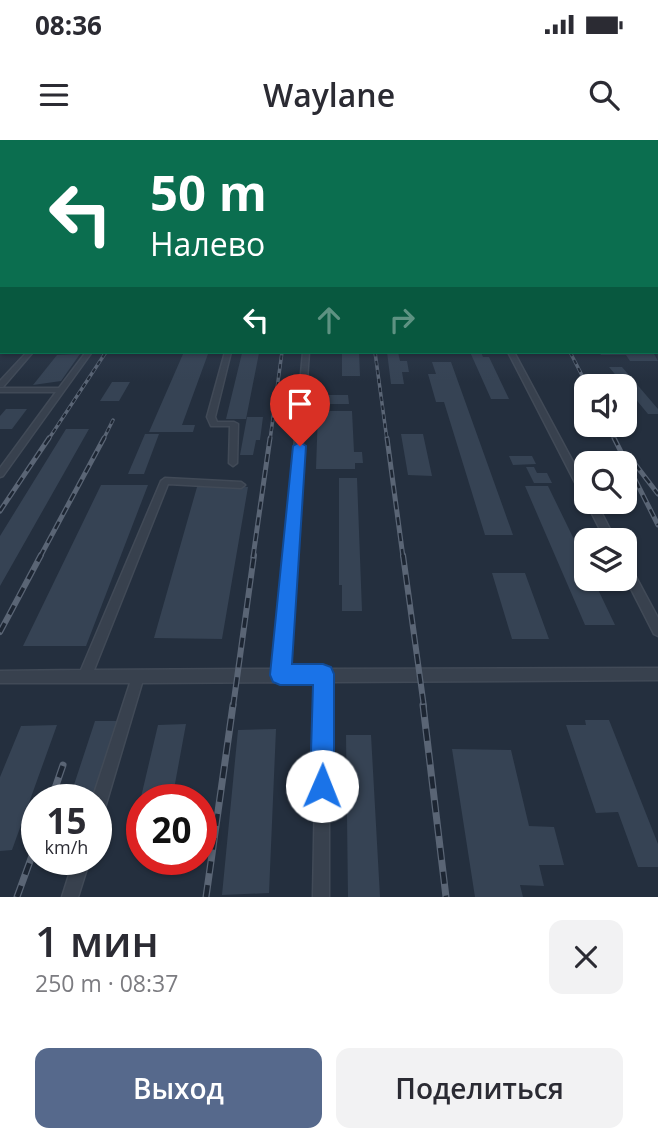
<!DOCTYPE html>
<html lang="ru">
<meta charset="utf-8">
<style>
:root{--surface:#fff;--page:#f2f2f3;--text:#2b2b33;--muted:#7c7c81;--accent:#56698c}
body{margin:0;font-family:"Open Sans",sans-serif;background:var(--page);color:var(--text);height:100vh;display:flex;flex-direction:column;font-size:26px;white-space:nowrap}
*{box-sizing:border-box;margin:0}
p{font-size:23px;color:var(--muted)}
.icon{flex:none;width:38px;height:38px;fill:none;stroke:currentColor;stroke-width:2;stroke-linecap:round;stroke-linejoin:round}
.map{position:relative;height:757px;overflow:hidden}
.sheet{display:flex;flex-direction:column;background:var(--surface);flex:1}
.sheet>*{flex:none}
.guide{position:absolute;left:0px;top:0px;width:658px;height:214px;box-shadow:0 2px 5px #0004;background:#0b6e4f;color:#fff;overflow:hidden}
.controls{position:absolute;left:574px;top:234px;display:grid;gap:14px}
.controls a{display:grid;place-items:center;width:63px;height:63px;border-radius:14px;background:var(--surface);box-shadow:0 2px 5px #0004;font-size:35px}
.speed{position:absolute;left:21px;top:644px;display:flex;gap:14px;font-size:35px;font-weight:700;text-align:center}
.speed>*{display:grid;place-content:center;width:91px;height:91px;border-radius:50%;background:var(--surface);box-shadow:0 2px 5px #0004;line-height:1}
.speed small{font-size:18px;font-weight:400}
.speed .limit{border:10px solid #d22;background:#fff;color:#111}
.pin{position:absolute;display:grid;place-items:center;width:60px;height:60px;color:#fff;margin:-72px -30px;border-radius:50% 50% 50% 0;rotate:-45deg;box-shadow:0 0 7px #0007}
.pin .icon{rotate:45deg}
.me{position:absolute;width:77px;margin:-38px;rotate:1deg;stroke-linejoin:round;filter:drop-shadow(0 0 5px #0008)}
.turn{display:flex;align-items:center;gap:24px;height:147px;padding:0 35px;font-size:32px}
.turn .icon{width:91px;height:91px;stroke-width:2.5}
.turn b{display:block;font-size:49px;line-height:60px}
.lanes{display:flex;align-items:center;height:66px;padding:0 35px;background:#0003;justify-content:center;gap:35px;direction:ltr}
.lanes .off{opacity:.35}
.round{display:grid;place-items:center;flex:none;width:74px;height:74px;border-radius:14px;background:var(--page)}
.summary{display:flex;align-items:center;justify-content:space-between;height:119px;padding:0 35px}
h1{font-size:42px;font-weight:600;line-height:52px}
.primary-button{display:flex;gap:14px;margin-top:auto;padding:14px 35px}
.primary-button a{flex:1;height:80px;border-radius:14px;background:var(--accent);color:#fff;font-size:28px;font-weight:600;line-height:80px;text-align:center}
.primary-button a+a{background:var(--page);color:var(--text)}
.status{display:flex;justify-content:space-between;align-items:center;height:49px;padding:0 35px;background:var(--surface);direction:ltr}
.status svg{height:19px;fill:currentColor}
header{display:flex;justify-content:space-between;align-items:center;height:91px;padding:0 35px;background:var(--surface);font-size:32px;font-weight:600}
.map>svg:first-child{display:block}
</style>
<div class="status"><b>08:36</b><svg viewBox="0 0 49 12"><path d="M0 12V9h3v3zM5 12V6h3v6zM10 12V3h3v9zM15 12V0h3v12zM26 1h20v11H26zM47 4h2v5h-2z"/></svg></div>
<header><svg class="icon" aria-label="menu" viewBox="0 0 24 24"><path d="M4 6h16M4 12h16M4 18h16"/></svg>Waylane<svg class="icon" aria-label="search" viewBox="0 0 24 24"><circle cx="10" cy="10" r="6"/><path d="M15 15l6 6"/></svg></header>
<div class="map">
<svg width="658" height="757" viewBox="0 0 658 757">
<rect width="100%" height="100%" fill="#242f3e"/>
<path fill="#364354" d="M342,212h17l1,24h-18z
M387,212h11l2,9h7l2,11h-7l2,12h-13z
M470,212h11l2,5h6l20,42h-18z
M599,212h54l5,9h-28l-4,-6h-25z
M242,213h17l-13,66h-20z
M80,214l-19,27 -28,4 24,-30z
M183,214h25l-26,71h13l-2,7h-44z
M432,222h19l62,173h-28l-41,-133h-8l-8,-28h8z
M609,227h13l36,42v5h-10z
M112,242h18l-11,19h-19z
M328,255h20l1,9h-21z
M6,269h21l-15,20h-12v-13z
M318,271h34l2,41h8l1,11h-8v6h-39z
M247,277h16l-3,23h-4l-3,15h-13z
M66,289h23l-89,157v-50z
M145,294h14l-15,40h-16z
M401,294h22l9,42 -24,-1z
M509,316h23l4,8 -23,1z
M526,327h8l3,6h10l5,10h-18z
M339,338h18l5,133h-20v-26h-3z
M101,345h47l-62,161h-63z
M525,346h23l38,78v15h7l22,46h-30z
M197,347h51l-26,152 -68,-1z
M492,433h33l24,66h-37z
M585,580h24l49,124v23h-20l-20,-55 -22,1 -30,-88h20z
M95,581h26l-25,79h-27z
M186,584l-14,76h-30v31h-9l25,-106z
M57,585l-45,125 -12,1v-74l21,-51z
M276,589l-7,164 -47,2 16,-165z
M346,595h25l9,162h-32z
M452,609l59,1 18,76 25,1 10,38h-25l5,21 -24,-1 3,12h-48z"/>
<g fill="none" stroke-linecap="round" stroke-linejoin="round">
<defs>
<path id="minor" d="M0,140h2v4l-2,1z
M656,180l2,1v4l-2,-1z
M656,196h2v4h-2z
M27,212h6l-30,35h-3v-6z
M86,212h6l-89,124 -3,1v-9l56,-76h-56v-4h59z
M225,212h6l-16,65 2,5h17l4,2 -1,39 -4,3 -4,-3 1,-37h-19l-4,-9z
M303,212h6l-22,317h32l4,-1 4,1 331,-1v12l-329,2v215h-16l4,-215 -175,1 -38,128 -3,5 -5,3v-19h-4l38,-117h-130v-12l81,-1 80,-189 4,-3 76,4 4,3 -4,3 -73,-4 -74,186 180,-1z
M508,212h6l72,134v11l-3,-1 -2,-2z
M586,362h10l20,39h-10z
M625,423l4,1 29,54v18l-4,-2 -29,-57z
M74,719h16l-12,38h-16z"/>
</defs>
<use href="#minor" stroke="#414a57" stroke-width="3"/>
<use href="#minor" fill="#38414e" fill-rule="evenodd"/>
<defs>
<path id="rail-far3" d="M375,212l12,88
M570,212l18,35
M608,285l7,15
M48,300l58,-88
M103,300l10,-20
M270,300l12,-88"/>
<path id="rail-far2" d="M387,298l16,119
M614,298l44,87
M635,324l23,30
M0,371l49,-73
M40,417l64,-119
M253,417l17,-119"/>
<path id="rail-far1" d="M403,415l21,152
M0,492l41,-77
M233,567l21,-152"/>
<path id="rail" d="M423,565l23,192
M51,660l12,-35
M17,757l20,-55
M206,757l27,-192"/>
</defs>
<use href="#rail-far3" stroke="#5a6575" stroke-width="3.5"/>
<use href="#rail-far2" stroke="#5a6575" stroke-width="5"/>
<use href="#rail-far1" stroke="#5a6575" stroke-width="6"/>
<use href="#rail" stroke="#5a6575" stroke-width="7"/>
<use href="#rail-far3" stroke="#1d2633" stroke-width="2" stroke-dasharray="4.5" stroke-linecap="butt"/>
<use href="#rail-far2" stroke="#1d2633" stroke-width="2.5" stroke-dasharray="8" stroke-linecap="butt"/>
<use href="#rail-far1" stroke="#1d2633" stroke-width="3.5" stroke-dasharray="10" stroke-linecap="butt"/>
<use href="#rail" stroke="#1d2633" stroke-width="4.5" stroke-dasharray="12" stroke-linecap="butt"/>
</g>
<linearGradient id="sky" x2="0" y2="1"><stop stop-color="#141a22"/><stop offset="0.56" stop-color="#3f4d63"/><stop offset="1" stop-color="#3f4d63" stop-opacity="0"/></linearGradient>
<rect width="658" height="241" fill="url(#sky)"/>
<path fill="#1a73e8" stroke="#114b97" stroke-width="2" d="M300,302l6,4 -14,218h31l8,3 3,7v112l-3,8 -9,4 -9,-4 -3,-8 3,-101h-33l-7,-3 -3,-7 23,-229z"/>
</svg>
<div class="controls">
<a><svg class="icon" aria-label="sound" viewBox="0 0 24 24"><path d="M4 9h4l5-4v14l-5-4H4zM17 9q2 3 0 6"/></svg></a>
<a><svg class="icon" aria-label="search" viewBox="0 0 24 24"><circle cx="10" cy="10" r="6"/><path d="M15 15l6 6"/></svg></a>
<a><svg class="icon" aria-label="layers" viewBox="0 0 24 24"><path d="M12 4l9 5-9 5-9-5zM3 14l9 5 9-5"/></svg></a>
</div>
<div class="speed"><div>15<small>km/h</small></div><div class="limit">20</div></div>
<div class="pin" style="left:300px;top:306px;background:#d93025"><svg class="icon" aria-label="arrive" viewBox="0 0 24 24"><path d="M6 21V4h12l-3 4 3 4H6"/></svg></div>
<svg class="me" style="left:322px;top:646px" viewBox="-20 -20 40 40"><circle r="19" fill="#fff"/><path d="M0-13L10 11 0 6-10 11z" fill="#1a73e8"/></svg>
<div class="guide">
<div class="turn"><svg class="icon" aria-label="left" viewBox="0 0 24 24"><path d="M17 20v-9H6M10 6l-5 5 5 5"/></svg><div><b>50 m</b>Налево</div></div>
<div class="lanes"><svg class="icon" aria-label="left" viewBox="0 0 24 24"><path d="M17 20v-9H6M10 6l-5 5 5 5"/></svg><svg class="icon off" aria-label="ahead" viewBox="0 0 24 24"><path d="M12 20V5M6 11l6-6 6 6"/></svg><svg class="icon off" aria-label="right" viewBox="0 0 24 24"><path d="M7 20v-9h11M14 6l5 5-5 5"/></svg></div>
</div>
</div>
<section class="sheet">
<div class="summary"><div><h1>1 мин</h1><p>250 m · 08:37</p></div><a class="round"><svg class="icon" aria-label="close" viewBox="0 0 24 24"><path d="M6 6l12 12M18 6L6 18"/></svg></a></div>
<div class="primary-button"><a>Выход</a><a>Поделиться</a></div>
</section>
